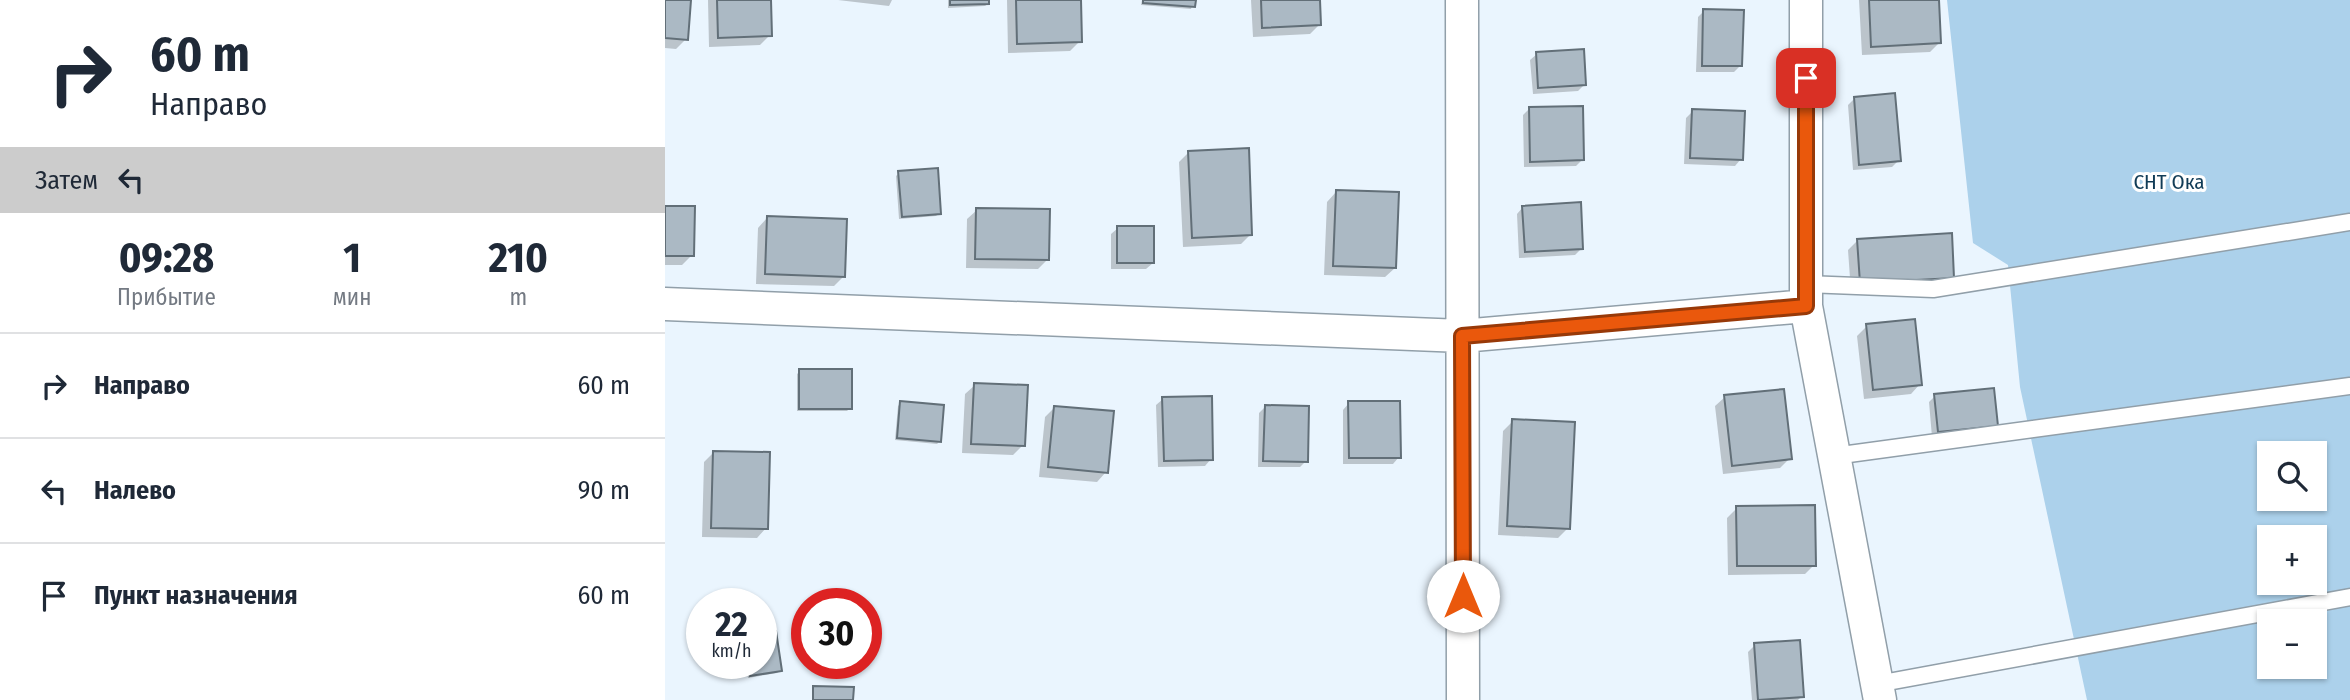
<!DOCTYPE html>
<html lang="ru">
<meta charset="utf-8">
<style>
:root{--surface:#fff;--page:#f2f2f3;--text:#1f2937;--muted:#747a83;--line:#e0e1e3}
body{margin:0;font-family:"Fira Sans Condensed",sans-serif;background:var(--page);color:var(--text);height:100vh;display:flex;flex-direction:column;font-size:26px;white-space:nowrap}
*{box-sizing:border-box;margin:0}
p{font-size:23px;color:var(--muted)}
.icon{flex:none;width:38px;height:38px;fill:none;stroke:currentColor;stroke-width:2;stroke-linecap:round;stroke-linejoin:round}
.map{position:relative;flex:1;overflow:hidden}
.panel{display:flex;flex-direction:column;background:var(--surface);width:665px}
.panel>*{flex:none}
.hud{background:#fff;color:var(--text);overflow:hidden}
.tools{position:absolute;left:1592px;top:441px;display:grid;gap:14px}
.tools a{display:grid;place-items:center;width:70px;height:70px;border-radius:0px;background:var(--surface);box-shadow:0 2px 5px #0004;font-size:35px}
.speed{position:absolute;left:21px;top:588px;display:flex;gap:14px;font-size:35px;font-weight:700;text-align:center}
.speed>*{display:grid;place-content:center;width:91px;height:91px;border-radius:50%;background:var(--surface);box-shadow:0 2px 5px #0004;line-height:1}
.speed small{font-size:18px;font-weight:400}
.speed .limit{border:10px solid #d22;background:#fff;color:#111}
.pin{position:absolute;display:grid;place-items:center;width:60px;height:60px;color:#fff;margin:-30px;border-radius:14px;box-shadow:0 4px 10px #0006}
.me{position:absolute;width:77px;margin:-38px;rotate:0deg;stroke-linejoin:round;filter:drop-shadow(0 0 5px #0008)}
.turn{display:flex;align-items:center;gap:24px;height:147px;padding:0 35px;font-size:32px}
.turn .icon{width:91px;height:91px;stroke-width:2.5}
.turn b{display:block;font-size:49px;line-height:60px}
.then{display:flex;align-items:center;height:66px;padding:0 35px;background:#0003;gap:14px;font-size:26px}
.eta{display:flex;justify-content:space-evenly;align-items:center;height:119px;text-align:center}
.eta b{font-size:42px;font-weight:700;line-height:49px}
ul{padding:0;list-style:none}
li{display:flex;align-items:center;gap:21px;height:105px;padding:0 35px;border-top:2px solid var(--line)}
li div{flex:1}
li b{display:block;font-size:26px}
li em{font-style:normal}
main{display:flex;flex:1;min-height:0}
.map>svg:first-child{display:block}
</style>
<main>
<section class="panel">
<div class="hud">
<div class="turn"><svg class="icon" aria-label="right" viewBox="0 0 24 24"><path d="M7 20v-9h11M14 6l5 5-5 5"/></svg><div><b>60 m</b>Направо</div></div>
<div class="then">Затем<svg class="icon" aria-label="left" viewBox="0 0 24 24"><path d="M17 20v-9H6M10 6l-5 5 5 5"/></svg></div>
</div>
<div class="eta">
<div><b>09:28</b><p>Прибытие</p></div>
<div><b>1</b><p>мин</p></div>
<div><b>210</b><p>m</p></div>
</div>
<ul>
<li><svg class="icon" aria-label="right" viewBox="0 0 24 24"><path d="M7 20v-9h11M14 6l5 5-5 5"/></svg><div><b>Направо</b></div><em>60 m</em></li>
<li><svg class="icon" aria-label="left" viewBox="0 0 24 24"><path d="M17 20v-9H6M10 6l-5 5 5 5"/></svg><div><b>Налево</b></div><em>90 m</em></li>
<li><svg class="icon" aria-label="arrive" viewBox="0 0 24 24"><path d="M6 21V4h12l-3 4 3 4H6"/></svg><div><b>Пункт назначения</b></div><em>60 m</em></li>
</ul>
</section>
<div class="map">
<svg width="1685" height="700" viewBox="0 0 1685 700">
<rect width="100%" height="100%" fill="#eaf5fe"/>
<path fill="#acd1eb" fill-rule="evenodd" d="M1282,0h403v700h-263l-67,-313 -12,-122 -35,-22zM1605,453h45v46h-45zM1605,537h45v46h-45zM1605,621h45v46h-45z"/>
<path fill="#0003" d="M0,0h24l-3,39 -10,10 -11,-1z
M43,0h61l1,35 -10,10 -51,2z
M173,0h54l-3,6z
M283,0h40v4l-3,2 -37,2z
M342,0h72l1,41 -10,10 -62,2z
M477,0h52l-3,9 -50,-4z
M586,0h68l1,24 -10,10 -57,3z
M1194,0h78l3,42 -10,10 -68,3z
M1039,11l36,55 -6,6h-38l2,-55z
M872,54l48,30 -7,7 -45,3 -3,-34z
M1189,99l45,61 -7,7 -39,3 -5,-65z
M864,109l53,51 -6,6 -52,1 -1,-52z
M1028,111l48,48 -6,7 -51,-2 2,-46z
M524,152l62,82 -10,10 -58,3 -4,-85z
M234,173l40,40 -3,3 -37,3 -3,-43z
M671,192l59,76 -10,9 -61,-2 3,-73z
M0,207l27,48 -10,10h-17z
M858,207l59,41 -7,7 -56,3 -2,-44z
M312,210l71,49 -10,10 -72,-1 1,-49z
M102,218l77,58 -10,10 -78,-2 2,-56z
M453,228l35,35 -7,6h-35v-35z
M1193,240l94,37 -9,10 -92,5 -3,-42z
M1202,326l53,58 -9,10 -47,5 -7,-63z
M135,371l50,37 -3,3h-50v-37z
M310,385l48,60 -10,10 -51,-2 3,-59z
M1270,396l61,30 -7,6 -57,5 -3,-35z
M1060,397l65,61 -10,10 -57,6 -8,-68z
M498,399l48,60 -6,7 -47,1 -2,-62z
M236,403l39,38 -3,3 -42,-4 3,-34z
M684,403l50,54 -6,7h-50v-54z
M600,407l41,54 -6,6h-42l1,-54z
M389,408l52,64 -9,10 -58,-5 6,-60z
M848,421l55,107 -10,10 -60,-3 5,-104z
M49,452l52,76 -9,10 -55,-1 2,-75z
M1072,508l77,57 -9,9 -77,1 -1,-57z
M1090,645l47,51 -4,4h-46l-4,-48z
M81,663h15l19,7 -3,3 -29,5z"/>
<path fill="#abb9c4" stroke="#626f78" stroke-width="2" d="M0,0h26l-3,40 -23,-2z
M52,0h54l1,36 -54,2z
M285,0h39v4l-39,1z
M351,0h65l1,42 -65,2z
M478,0h53l-1,7 -52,-4z
M596,0h59l1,25 -59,3z
M1204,0h70l2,43 -70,4z
M1038,9l41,1 -2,56h-40z
M919,49l2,36 -48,3 -2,-36z
M1230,93l6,68 -42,4 -5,-68z
M918,106l1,54 -54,2 -1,-55z
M1027,109l53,2 -2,49 -53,-2z
M584,148l3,87 -60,3 -4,-87z
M273,168l3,46 -39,3 -4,-46z
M671,190l63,2 -3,76 -63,-2z
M916,202l2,47 -58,3 -3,-46z
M0,206h30l-1,50h-29z
M311,208l74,1 -1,51 -74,-1z
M102,216l80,3 -2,58 -80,-3z
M452,226h37v37h-37z
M1287,233l2,45 -94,5 -3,-44z
M1250,319l7,66 -49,5 -7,-66z
M134,369h53v40h-53z
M309,383l54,2 -3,61 -54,-2z
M1329,388l4,38 -60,6 -4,-38z
M1119,389l8,70 -60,7 -8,-71z
M547,396l1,64 -49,1 -2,-64z
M235,401l44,4 -3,37 -44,-4z
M683,401h52l1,57h-52z
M600,405l44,1 -1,56 -45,-1z
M389,406l60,5 -6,62 -60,-6z
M847,419l63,3 -5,107 -63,-3z
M48,451l57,1 -2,77 -57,-1z
M1150,505l1,61h-79l-1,-60z
M111,631l6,40 -32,5 -2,-13h13v-30z
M1135,640l4,57 -46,3 -4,-57z
M148,686l41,1 -1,13h-40z"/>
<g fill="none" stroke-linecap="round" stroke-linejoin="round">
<defs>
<path id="service" d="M1141,284l127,5 417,-67
M1169,456l516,-70
M1212,684l473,-87"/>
<path id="minor" d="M797,0l1,700
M1141,0v306l74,394
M0,304l797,32 344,-30"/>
</defs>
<use href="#service" stroke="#919fa9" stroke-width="19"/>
<use href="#minor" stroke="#919fa9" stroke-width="35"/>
<use href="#service" stroke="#fff" stroke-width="16"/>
<use href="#minor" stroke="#fff" stroke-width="32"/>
</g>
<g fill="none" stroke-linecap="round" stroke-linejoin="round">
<defs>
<path id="route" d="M798,596l-1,-260 344,-30v-228"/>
</defs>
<use href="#route" stroke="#983908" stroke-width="18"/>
<use href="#route" stroke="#ea580c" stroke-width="12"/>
</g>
<g text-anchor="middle" stroke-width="6" stroke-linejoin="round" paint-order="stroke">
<g font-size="21" fill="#113c57" stroke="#fff">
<text x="1504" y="189">СНТ Ока</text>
</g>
</g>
</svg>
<div class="tools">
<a><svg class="icon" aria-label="search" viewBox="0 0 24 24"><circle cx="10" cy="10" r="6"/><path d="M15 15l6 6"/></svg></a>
<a>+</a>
<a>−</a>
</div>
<div class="speed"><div>22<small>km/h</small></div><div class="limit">30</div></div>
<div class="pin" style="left:1141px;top:78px;background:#d93025"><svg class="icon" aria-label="arrive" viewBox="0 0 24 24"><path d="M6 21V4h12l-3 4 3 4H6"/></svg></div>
<svg class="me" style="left:798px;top:596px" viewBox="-20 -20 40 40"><circle r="19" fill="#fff"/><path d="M0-13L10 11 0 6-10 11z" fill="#ea580c"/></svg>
</div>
</main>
